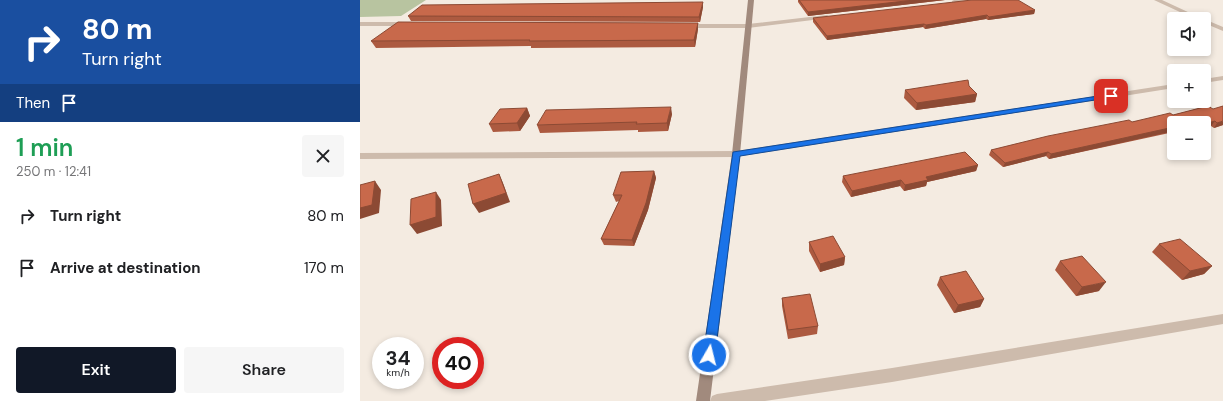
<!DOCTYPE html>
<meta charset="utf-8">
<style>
:root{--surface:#fff;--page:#f6f6f6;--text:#202124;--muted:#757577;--accent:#111827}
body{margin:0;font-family:"DM Sans",sans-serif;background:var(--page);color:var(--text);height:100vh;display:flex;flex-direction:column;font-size:15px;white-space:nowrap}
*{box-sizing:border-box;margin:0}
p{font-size:13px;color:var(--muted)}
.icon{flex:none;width:22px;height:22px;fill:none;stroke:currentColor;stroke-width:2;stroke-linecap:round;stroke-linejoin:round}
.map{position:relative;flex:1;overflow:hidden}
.details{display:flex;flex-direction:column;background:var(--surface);width:360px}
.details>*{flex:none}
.top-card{background:#1a4fa0;color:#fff;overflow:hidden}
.tools{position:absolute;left:807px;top:12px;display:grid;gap:8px}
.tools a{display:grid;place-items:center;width:44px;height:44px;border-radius:4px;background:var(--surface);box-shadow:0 2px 6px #0003;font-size:20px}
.speed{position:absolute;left:12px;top:337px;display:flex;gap:8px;font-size:20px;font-weight:700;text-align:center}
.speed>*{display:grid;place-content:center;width:52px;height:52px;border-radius:50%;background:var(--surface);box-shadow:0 2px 6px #0003;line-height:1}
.speed small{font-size:10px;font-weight:400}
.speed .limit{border:6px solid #d22;background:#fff;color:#111}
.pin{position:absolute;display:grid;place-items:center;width:34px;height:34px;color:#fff;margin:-17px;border-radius:8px;box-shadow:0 2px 6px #0006}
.me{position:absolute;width:44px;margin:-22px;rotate:8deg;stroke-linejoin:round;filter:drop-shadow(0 0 3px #0008)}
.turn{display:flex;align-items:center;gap:14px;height:84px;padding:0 16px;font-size:18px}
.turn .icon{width:52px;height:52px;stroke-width:2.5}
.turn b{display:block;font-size:28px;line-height:34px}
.then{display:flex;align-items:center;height:38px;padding:0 16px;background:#0003;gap:8px;font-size:15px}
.round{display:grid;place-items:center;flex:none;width:42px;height:42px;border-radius:4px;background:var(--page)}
.summary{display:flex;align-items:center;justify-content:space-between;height:68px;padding:0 16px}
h1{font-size:24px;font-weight:600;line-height:30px;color:#1e9e55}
.action{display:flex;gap:8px;margin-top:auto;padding:8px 16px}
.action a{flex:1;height:46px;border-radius:4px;background:var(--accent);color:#fff;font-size:16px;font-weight:600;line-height:46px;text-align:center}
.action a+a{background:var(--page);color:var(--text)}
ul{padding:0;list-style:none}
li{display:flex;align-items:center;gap:12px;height:52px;padding:0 16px}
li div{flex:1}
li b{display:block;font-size:15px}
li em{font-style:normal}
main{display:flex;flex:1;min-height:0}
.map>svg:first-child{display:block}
</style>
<main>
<section class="details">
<div class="top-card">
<div class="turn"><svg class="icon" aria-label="right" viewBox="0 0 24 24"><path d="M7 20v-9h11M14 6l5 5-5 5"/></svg><div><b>80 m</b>Turn right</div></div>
<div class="then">Then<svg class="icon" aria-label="arrive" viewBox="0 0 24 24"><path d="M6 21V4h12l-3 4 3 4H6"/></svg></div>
</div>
<div class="summary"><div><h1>1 min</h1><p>250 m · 12:41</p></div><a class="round"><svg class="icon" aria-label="close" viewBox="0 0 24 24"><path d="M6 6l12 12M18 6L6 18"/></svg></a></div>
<ul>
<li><svg class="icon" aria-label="right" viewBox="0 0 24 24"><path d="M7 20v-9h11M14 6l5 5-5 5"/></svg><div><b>Turn right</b></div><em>80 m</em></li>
<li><svg class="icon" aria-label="arrive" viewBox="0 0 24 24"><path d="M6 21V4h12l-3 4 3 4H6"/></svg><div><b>Arrive at destination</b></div><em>170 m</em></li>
</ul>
<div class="action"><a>Exit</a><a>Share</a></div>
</section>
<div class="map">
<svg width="863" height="401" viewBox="0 0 863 401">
<rect width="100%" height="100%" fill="#f4ebe1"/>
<path fill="#b8c4a0" d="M0,0h66l-25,16 -41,1z"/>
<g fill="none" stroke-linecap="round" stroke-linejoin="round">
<path fill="#cdbbac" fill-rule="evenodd" d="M594,0h21l-23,3v-2z
M794,0h8l41,19h-8z
M467,15l3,2 -1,1 -81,10h-63l-3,-2 3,-2h63z
M844,19l19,8v4l-19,-8z
M0,22h47l3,2 -3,2h-47z
M863,76v4l-19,3v-4z
M814,84v4l-438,69 -376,2v-6l376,-2z
M863,314v10l-331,58 -127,19h-55l2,-5 5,-2 175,-26z"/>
<path fill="#a18a7d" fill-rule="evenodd" d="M388,0h6l-14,154 -30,247h-14l36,-247z"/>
</g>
<path fill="#ac5a40" d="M438,0h147l-137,16 -10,-14z
M343,7l-3,15 -289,-1 -3,-5z
M675,10l-1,4 -46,6 -2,-1 -61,10 -2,-2 -96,13 -14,-18v-4z
M338,23v6l-3,18 -164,1v-2l-155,2 -5,-7z
M609,86l8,8 -2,8 -59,8 -12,-12 1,-8z
M848,106l15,19 -9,3 -3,-2 -37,-3v9l-125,27 -3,-3 -43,11 -14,-12 2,-5 141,-28 41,-7z
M167,108l3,8 -10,15 -27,1 -4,-8z
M312,114l-4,17 -30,1v-2l-98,3 -3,-8z
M618,165l-2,6 -49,11 -1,4 -22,5 -4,-5 -49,11 -9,-15 1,-6z
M294,171l2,7 -8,32 -14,36 -30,-1 -3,-6 18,-38 -3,1 -3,-7z
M449,242l36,15 -1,8 -24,7 -11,-21z
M799,244l53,22 -8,8 -22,6 -30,-28z
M700,261l39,30 -23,5 -21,-26z
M580,277l44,22 -4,8 -26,6 -17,-28z
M422,298l36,28 -1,8 -29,5 -6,-33z"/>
<path fill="#8c4a34" d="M554,0h31l-137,16v-4z
M343,2v5l-3,15 -1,-5z
M675,10l-1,4 -46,6 1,-3z
M627,15l-1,4 -61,10 1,-4z
M338,23v6l-3,18 -1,-7z
M564,24l-1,3 -96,13v-4z
M617,94l-2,8 -59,8 1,-7z
M311,107l1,7 -4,17 -1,-8z
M167,108l3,8 -10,15 -3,-8z
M855,121l-4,5 -7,2v-4z
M863,121v4l-9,3 3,-5z
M814,127v4l-125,28 2,-5z
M688,152l-2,4 -43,11 2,-4z
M618,165l-2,6 -49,11 -1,4 -22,5 1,-6 21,-8z
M294,171l2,7 -8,32 -14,36 -2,-6z
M139,174l4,9 7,19 -31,11 -6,-9z
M541,180l-1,6 -49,11 1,-6z
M15,181l6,9 -2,23 -19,6v-11z
M76,192l5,8 1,26 -25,8 -7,-9z
M485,257l-1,8 -24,7v-8z
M852,266l-8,8 -22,6 8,-9z
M746,282l-7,9 -23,5 6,-9z
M624,299l-4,8 -26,6 4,-8z"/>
<path fill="#c8694b" stroke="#8c4a34" d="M439,0h115l-106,12z
M612,0h46l17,10 -46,7 -2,-2 -61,10 -2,-1 -97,12 -14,-18z
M343,2l-4,15 -291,-1 14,-11z
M38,22l300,1 -4,17 -165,1 1,-1 -159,1z
M608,80l1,6 8,8 -60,9 -12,-13z
M848,106l5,3 10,-3v15l-6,2 -2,-2 -11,3v-1h-30v4l-123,27 -3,-2 -43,11 -14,-13 57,-14 81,-16 3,2 38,-9 3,2z
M311,107l-4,16 -31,1 1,-2 -100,3 9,-15z
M167,108l-10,15 -28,1 11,-15z
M605,152l13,13 -52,12 2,3 -23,5 -4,-5 -49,11 -9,-15z
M294,171l-8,32 -14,37 -31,-1 21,-44h-9l8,-23z
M139,174l7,19 -33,11 -5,-20z
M15,181l-3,24 -12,3v-23z
M76,192v25l-26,8 1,-26z
M473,236l12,21 -25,7 -11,-22z
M820,239l32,27 -22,5 -31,-27z
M722,256l24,26 -24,5 -22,-26z
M606,271l18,28 -26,6 -18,-28z
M450,294l8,32 -30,4 -6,-32z"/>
<path fill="#1a73e8" stroke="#114b97" d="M751,94l4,2 -1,1 -374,59 -25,199 -2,4 -4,1 -4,-1 -2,-4 30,-203z"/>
</svg>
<div class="tools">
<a><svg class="icon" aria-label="sound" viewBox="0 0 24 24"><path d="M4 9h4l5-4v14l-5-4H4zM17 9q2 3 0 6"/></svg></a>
<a>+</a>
<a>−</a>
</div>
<div class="speed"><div>34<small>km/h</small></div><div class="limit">40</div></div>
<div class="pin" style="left:751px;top:96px;background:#d93025"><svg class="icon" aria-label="arrive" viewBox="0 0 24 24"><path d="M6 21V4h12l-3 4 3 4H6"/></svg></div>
<svg class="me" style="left:349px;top:355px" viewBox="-20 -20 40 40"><circle r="17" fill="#1a73e8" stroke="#fff" stroke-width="3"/><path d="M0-11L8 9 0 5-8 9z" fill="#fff"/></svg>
</div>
</main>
